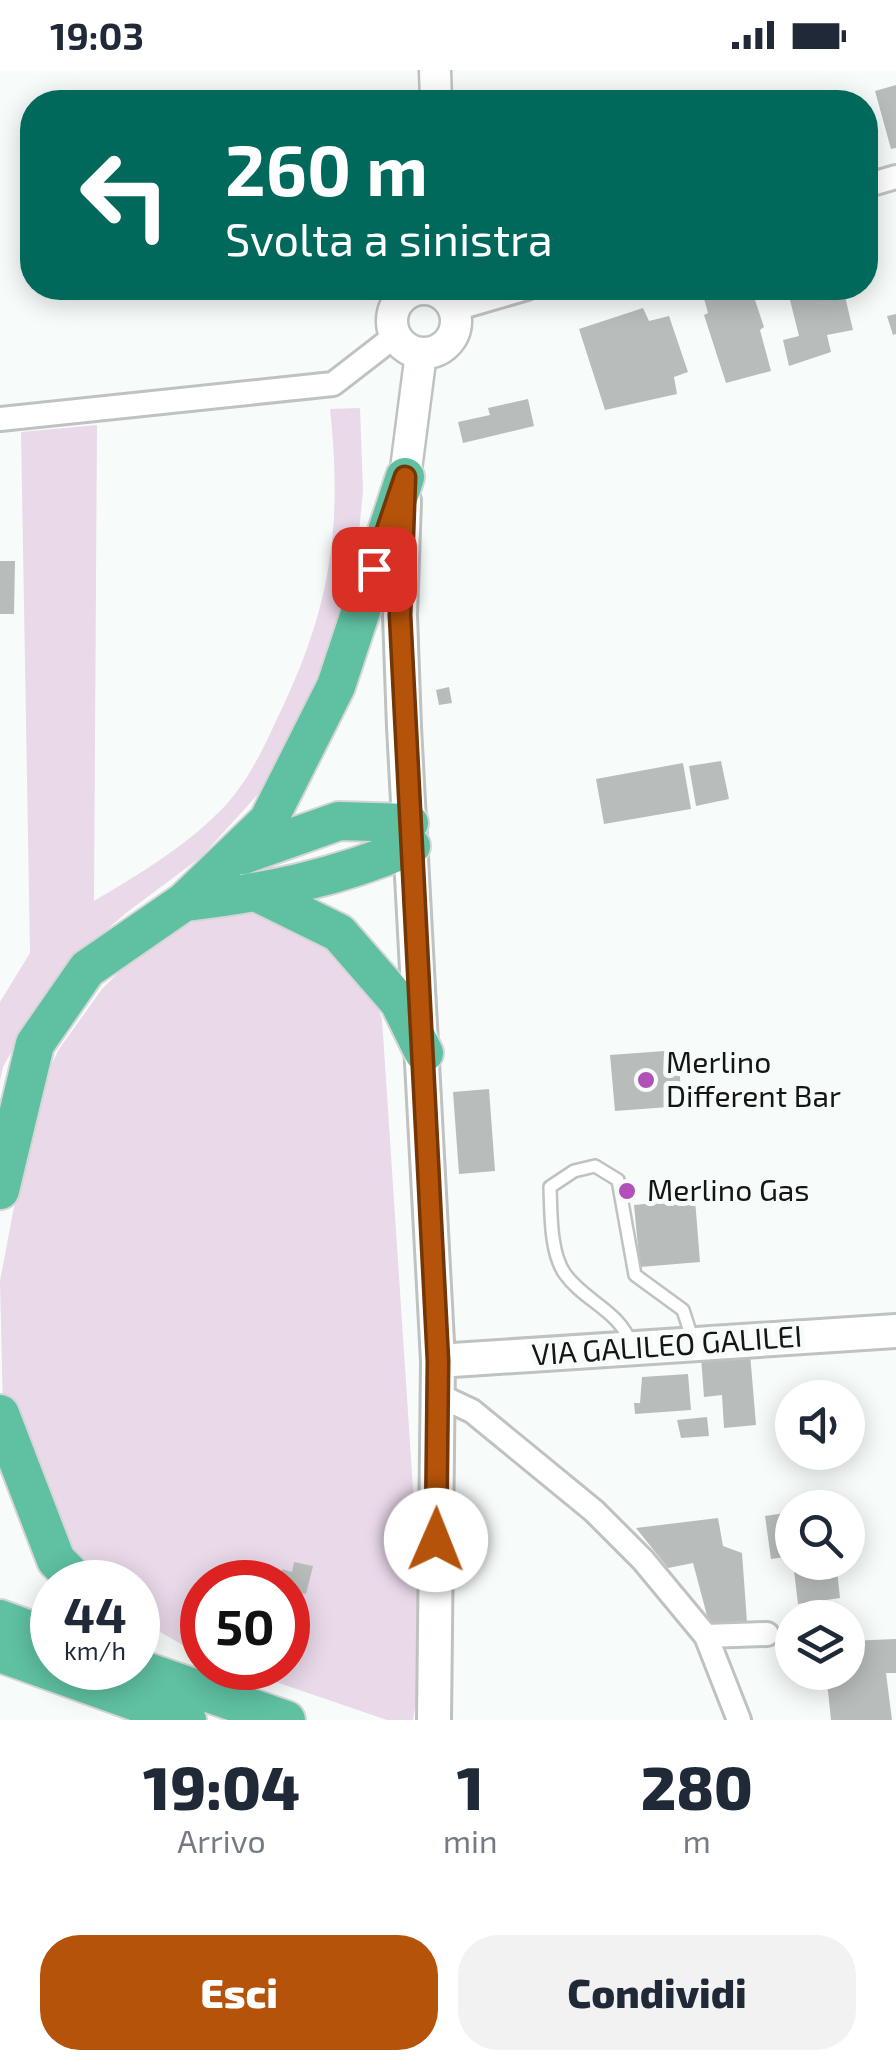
<!DOCTYPE html>
<html lang="it">
<style>
:root{--surface:#fff;--page:#f2f2f3;--text:#1f2937;--muted:#747a83;--accent:#b45309}
body{margin:0;font-family:"Exo 2",sans-serif;background:var(--page);color:var(--text);height:100vh;display:flex;flex-direction:column;font-size:38px;white-space:nowrap}
*{box-sizing:border-box;margin:0}
p{font-size:32px;color:var(--muted)}
.icon{flex:none;width:55px;height:55px;fill:none;stroke:currentColor;stroke-width:2;stroke-linecap:round;stroke-linejoin:round}
.map{position:relative;height:1650px;overflow:hidden}
.details{display:flex;flex-direction:column;background:var(--surface);flex:1}
.details>*{flex:none}
.top-card{position:absolute;left:20px;top:20px;width:858px;height:210px;border-radius:40px;box-shadow:0 5px 25px #0003;background:#00695c;color:#fff;overflow:hidden}
.buttons{position:absolute;left:775px;top:1310px;display:grid;gap:20px}
.buttons a{display:grid;place-items:center;width:90px;height:90px;border-radius:50%;background:var(--surface);box-shadow:0 5px 25px #0003;font-size:50px}
.speed{position:absolute;left:30px;top:1490px;display:flex;gap:20px;font-size:50px;font-weight:700;text-align:center}
.speed>*{display:grid;place-content:center;width:130px;height:130px;border-radius:50%;background:var(--surface);box-shadow:0 5px 25px #0003;line-height:1}
.speed small{font-size:25px;font-weight:400}
.speed .limit{border:15px solid #d22;background:#fff;color:#111}
.pin{position:absolute;display:grid;place-items:center;width:85px;height:85px;color:#fff;margin:-42px;border-radius:20px;box-shadow:0 5px 15px #0006}
.me{position:absolute;width:110px;margin:-55px;rotate:1deg;stroke-linejoin:round;filter:drop-shadow(0 0 8px #0008)}
.turn{display:flex;align-items:center;gap:35px;height:210px;padding:0 40px;font-size:45px}
.turn .icon{width:130px;height:130px;stroke-width:2.5}
.turn b{display:block;font-size:70px;line-height:85px}
.eta{display:flex;justify-content:space-evenly;align-items:center;height:170px;text-align:center}
.eta b{font-size:60px;font-weight:800;line-height:70px}
.primary-button{display:flex;gap:20px;margin-top:auto;padding:20px 40px}
.primary-button a{flex:1;height:115px;border-radius:40px;background:var(--accent);color:#fff;font-size:40px;font-weight:800;line-height:115px;text-align:center}
.primary-button a+a{background:var(--page);color:var(--text)}
.status{display:flex;justify-content:space-between;align-items:center;height:70px;padding:0 50px;background:var(--surface);direction:ltr}
.status svg{height:28px;fill:currentColor}
.map>svg:first-child{display:block}
</style>
<div class="status"><b>19:03</b><svg viewBox="0 0 49 12"><path d="M0 12V9h3v3zM5 12V6h3v6zM10 12V3h3v9zM15 12V0h3v12zM26 1h20v11H26zM47 4h2v5h-2z"/></svg></div>
<div class="map">
<svg width="896" height="1650" viewBox="0 0 896 1650">
<rect width="100%" height="100%" fill="#f7fcfa"/>
<path fill="#e9d9e9" d="M360,338l3,83 -8,81 -51,153 -42,65 -61,67 -75,56 -40,35 -44,49 -39,70 -3,14v-79l30,-49 -9,-521 76,-7 -3,476c45,-27 88,-52 125,-89 25,-24 43,-60 57,-91 54,-110 67,-190 54,-312z
M252,841l65,20 52,54 13,34 42,636 -11,65h-26l-152,-52h53v-86h-86v74l-42,-24 -22,-18v-32h-40l-12,-9 -36,-49 -47,-114 -3,-129 34,-180 25,-52 43,-60 35,-35 29,-20 33,-15z"/>
<path fill="#b8bdbb" d="M896,15v63l-5,1 -16,-58z
M701,218h43l4,10 6,-1 10,30 -4,3 11,41 -45,12 -22,-68 4,-2z
M787,218h56l10,42 -26,5 4,17 -42,14 -6,-26 16,-4z
M643,238l6,13 20,-5 19,56 -14,5 3,17 -72,16 -26,-81z
M896,244v20l-3,1 -6,-19z
M528,329l6,27 -71,17 -5,-21 32,-7 -2,-7z
M0,491h15l-1,53h-14z
M449,617l3,16 -13,2 -3,-15z
M721,691l8,38 -33,7 -7,-40z
M683,693l8,46 -87,15 -8,-45z
M678,980l4,56 -67,5 -5,-56z
M489,1019l6,82 -36,3 -6,-82z
M695,1129l5,63 -60,5 -6,-62z
M750,1283l6,72 -32,3 -2,-33 -18,2 -3,-40z
M688,1304l3,36 -56,4 -1,-11h6l2,-26z
M707,1347l2,19 -28,2 -4,-18z
M792,1442v44l-21,3 -6,-43z
M718,1448l5,28 19,7 5,69 -38,1 -16,-60 -25,5 -32,-40z
M294,1492l19,4 -7,28 -18,-4v-8h-9l3,-13 10,3z
M793,1492h43l4,36 -42,6z
M896,1569v34h-10l6,47h-61l-5,-48h22v-31z"/>
<g fill="none" stroke-linecap="round" stroke-linejoin="round">
<defs>
<path id="service" d="M631,1274c-11,-33 -47,-43 -66,-70 -15,-21 -14,-61 -15,-87l24,-16 21,-5 23,14 17,95 48,35 11,34"/>
<path id="minor" d="M865,116l31,-9
M455,239l72,-21
M0,349l333,-35 62,-48
M438,1325l34,16 122,100 49,49 63,76 61,-2
M706,1566l33,84"/>
<path id="tertiary" d="M435,0l1,32
M392 251a32 32 0 1 1 64 0a32 32 0 1 1-64 0Z
M405,407l16,-124"/>
<path id="secondary" d="M404,431l-4,114 4,112 34,634 -4,359
M438,1291l458,-30"/>
<path id="trunk" d="M243,785l96,-34 70,2
M260,824l79,39 60,69 25,51
M184,832c79,-9 154,-24 227,-56
M0,1120l35,-146 52,-75 97,-67 84,-81 68,-135 69,-209
M0,1344l56,146 22,22
M0,1549l52,19
M0,1583l187,67
M136,1598l150,52"/>
</defs>
<use href="#service" stroke="#bec2c0" stroke-width="16"/>
<use href="#minor" stroke="#bec2c0" stroke-width="28"/>
<use href="#tertiary" stroke="#bec2c0" stroke-width="35"/>
<use href="#secondary" stroke="#bec2c0" stroke-width="38"/>
<use href="#trunk" stroke="#d5d5d5" stroke-width="42"/>
<use href="#service" stroke="#fff" stroke-width="11"/>
<use href="#minor" stroke="#fff" stroke-width="22"/>
<use href="#tertiary" stroke="#fff" stroke-width="30"/>
<use href="#secondary" stroke="#fff" stroke-width="32"/>
<use href="#trunk" stroke="#5fc0a2" stroke-width="38"/>
</g>
<g fill="none" stroke-linecap="round" stroke-linejoin="round">
<defs>
<path id="route" d="M374,499l31,-92 -5,138 38,746 -2,179"/>
</defs>
<use href="#route" stroke="#753606" stroke-width="25"/>
<use href="#route" stroke="#b45309" stroke-width="18"/>
</g>
<g fill="#b250b7" stroke="#f7fcfa" stroke-width="4">
<circle cx="646" cy="1010" r="10"/>
<circle cx="627" cy="1121" r="10"/>
</g>
<g text-anchor="middle" stroke-width="10" stroke-linejoin="round" paint-order="stroke">
<g font-size="30" fill="#141615" stroke="#f7fcfa" text-anchor="start">
<text x="666" y="1003">Merlino<tspan x="666" dy="34">Different Bar</tspan></text>
<text x="647" y="1131">Merlino Gas</text>
</g>
<g font-size="30" fill="#141615" stroke="#f7fcfa">
<text transform="translate(667 1276) rotate(-4)" y="10">VIA GALILEO GALILEI</text>
</g>
</g>
</svg>
<div class="buttons">
<a><svg class="icon" aria-label="sound" viewBox="0 0 24 24"><path d="M4 9h4l5-4v14l-5-4H4zM17 9q2 3 0 6"/></svg></a>
<a><svg class="icon" aria-label="search" viewBox="0 0 24 24"><circle cx="10" cy="10" r="6"/><path d="M15 15l6 6"/></svg></a>
<a><svg class="icon" aria-label="layers" viewBox="0 0 24 24"><path d="M12 4l9 5-9 5-9-5zM3 14l9 5 9-5"/></svg></a>
</div>
<div class="speed"><div>44<small>km/h</small></div><div class="limit">50</div></div>
<div class="pin" style="left:374px;top:499px;background:#d93025"><svg class="icon" aria-label="arrive" viewBox="0 0 24 24"><path d="M6 21V4h12l-3 4 3 4H6"/></svg></div>
<svg class="me" style="left:436px;top:1470px" viewBox="-20 -20 40 40"><circle r="19" fill="#fff"/><path d="M0-13L10 11 0 6-10 11z" fill="#b45309"/></svg>
<div class="top-card">
<div class="turn"><svg class="icon" aria-label="left" viewBox="0 0 24 24"><path d="M17 20v-9H6M10 6l-5 5 5 5"/></svg><div><b>260 m</b>Svolta a sinistra</div></div>
</div>
</div>
<section class="details">
<div class="eta">
<div><b>19:04</b><p>Arrivo</p></div>
<div><b>1</b><p>min</p></div>
<div><b>280</b><p>m</p></div>
</div>
<div class="primary-button"><a>Esci</a><a>Condividi</a></div>
</section>
